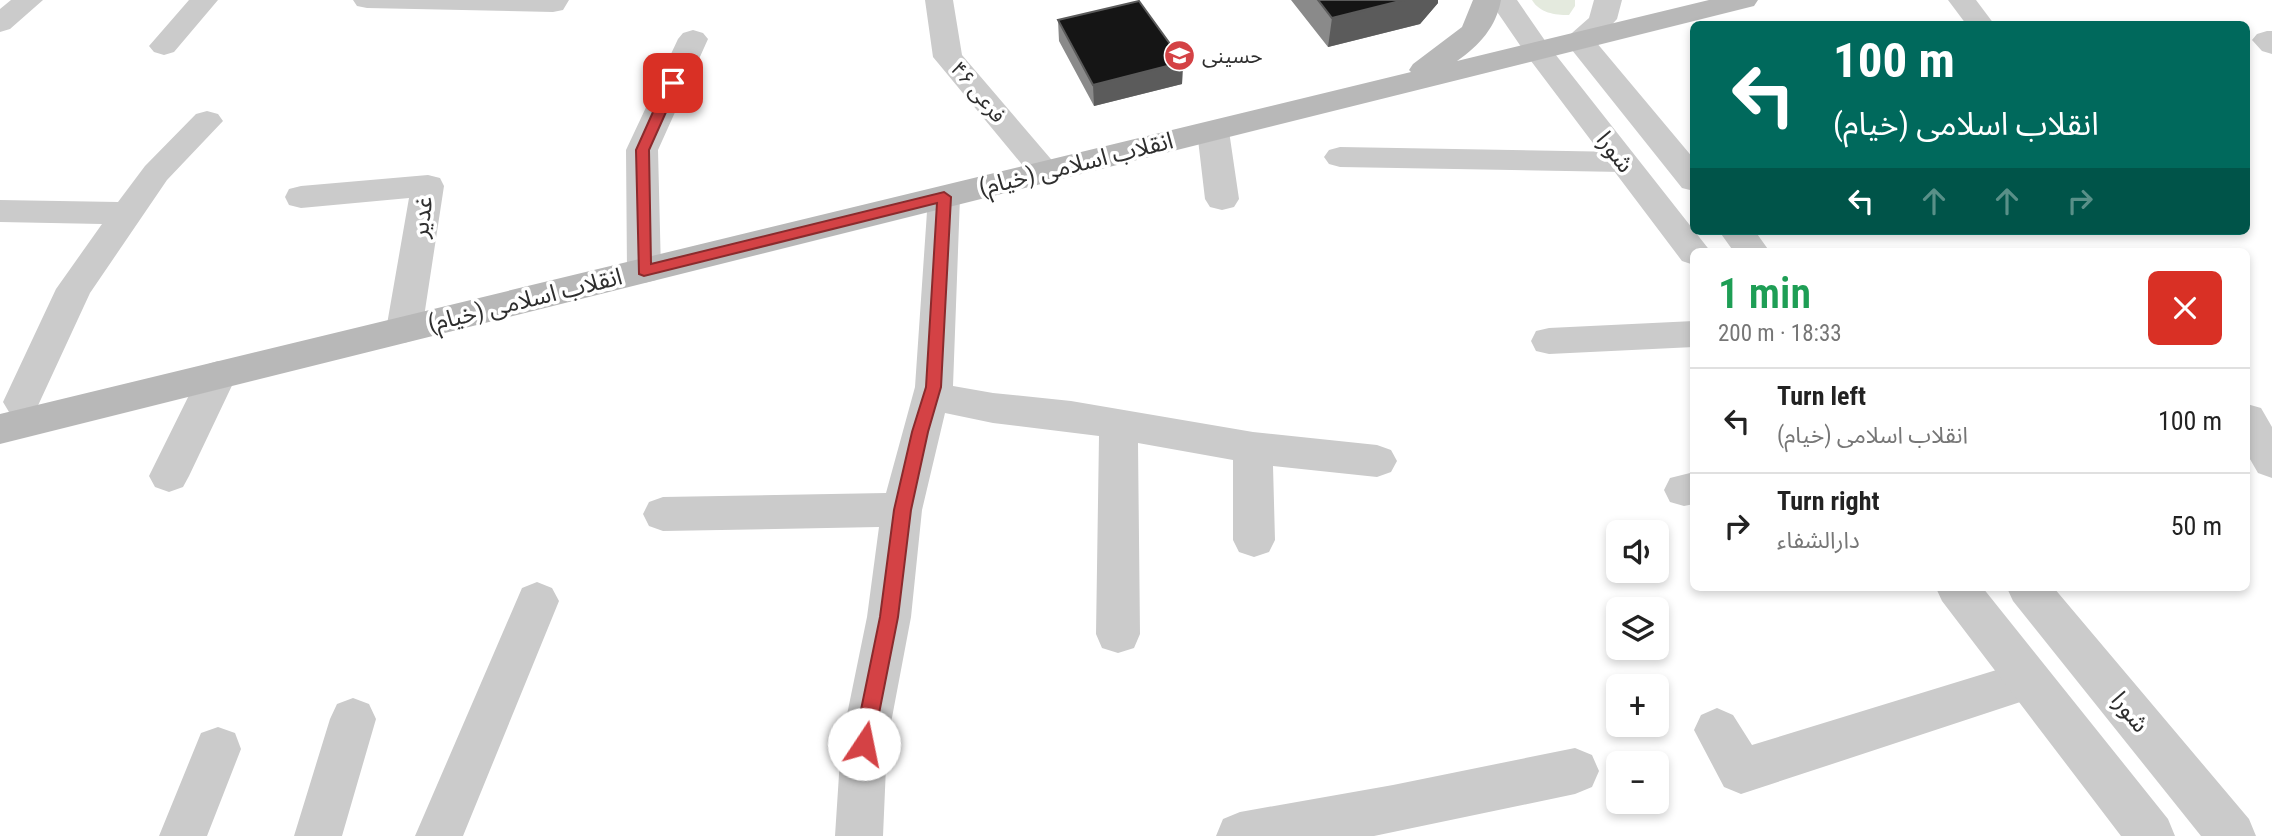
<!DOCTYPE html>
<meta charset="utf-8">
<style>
:root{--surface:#fff;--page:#f6f6f6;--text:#222;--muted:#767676;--line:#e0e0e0}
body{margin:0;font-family:"Roboto Condensed","Noto Sans Arabic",sans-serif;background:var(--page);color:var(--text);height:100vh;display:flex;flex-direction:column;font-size:26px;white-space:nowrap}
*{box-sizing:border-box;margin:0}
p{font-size:23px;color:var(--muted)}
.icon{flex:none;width:38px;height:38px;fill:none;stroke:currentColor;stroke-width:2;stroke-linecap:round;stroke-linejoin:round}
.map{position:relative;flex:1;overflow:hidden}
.details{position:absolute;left:1690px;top:248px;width:560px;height:343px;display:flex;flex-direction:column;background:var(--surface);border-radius:10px;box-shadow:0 4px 10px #0003}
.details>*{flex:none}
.guide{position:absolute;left:1690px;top:21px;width:560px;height:214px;border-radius:10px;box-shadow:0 4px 10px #0003;background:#00695c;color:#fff;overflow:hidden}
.buttons{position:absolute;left:1606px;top:520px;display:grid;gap:14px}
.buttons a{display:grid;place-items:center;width:63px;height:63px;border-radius:10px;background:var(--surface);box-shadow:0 4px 10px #0003;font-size:35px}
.pin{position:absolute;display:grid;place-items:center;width:60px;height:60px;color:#fff;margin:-30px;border-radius:14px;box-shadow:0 4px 10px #0006}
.me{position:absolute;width:77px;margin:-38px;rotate:11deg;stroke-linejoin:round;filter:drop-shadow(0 0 5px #0008)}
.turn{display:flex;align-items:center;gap:24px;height:147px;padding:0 28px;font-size:32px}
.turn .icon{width:91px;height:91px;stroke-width:2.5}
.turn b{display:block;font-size:49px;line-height:60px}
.lanes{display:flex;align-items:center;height:66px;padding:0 28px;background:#0003;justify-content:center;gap:35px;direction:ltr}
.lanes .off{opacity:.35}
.round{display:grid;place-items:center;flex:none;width:74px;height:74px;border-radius:10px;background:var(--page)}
.summary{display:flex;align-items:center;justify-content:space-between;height:119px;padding:0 28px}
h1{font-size:42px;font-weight:600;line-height:52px;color:#1e9e55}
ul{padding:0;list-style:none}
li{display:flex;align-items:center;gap:21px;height:105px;padding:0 28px;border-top:2px solid var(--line)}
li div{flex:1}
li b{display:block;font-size:26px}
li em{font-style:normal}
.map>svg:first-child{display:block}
</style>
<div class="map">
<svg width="2272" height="836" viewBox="0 0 2272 836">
<rect width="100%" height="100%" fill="#fff"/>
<path fill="#e4eade" d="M1532,0h43v6l-6,9c-15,0 -29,-2 -37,-15z"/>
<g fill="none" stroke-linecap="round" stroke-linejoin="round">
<path fill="#cbcbcb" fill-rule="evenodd" d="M11,0h32l-33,29 -10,3v-23z
M189,0h29l-44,52 -10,3 -10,-3 -5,-6z
M353,0h216l-6,10 -10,2 -186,-4 -10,-2z
M925,0h28l9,55 94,110 5,7 -5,7 -11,4 -11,-4 -96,-116 -5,-6z
M1948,0h28l18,24h-28z
M693,30l10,3 5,6 -50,111 3,121 -5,9 -12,3 -12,-3 -5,-9 -1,-121 52,-111 5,-6z
M2267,31h5v23l-10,-3 -10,-11 5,-6z
M207,111l11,3 5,7 -56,59 -77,113 -55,119 -13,5 -13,-5 -6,-10 53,-113 46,-65 -102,-2v-22l118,2 27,-36 51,-52z
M1213,121l11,3 5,7 10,68 -5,8 -12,3 -12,-3 -5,-8 -8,-68 5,-7z
M1340,147l283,5 11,3 5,7 -5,7 -11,3 -283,-5 -11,-3 -5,-7 5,-7z
M428,175l12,3 4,8 -22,144 -5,9 -13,4 -13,-4 -5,-9 23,-132 -108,10 -12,-3 -4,-8 4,-8 12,-3z
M944,186l12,3 4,8 -7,189 40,7 78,8 182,31 124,13 14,5 6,11 -6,11 -14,5 -104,-11 2,74 -6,12 -15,5 -15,-5 -6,-12v-80l-95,-17 2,191 -6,14 -16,5 -16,-5 -6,-14 3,-198 -106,-13 -48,-10 -23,97 -11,107 -24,127 -4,92h-48l6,-92 26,-127 12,-90 -216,4 -14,-5 -6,-12 6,-12 14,-5 223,-4 29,-106 13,-190 4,-8z
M1694,321v26l-145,7 -13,-3 -5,-10 5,-10 13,-3z
M218,361l13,4 6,10 -48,101 -6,11 -14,5 -14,-5 -6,-11 50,-101 6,-10z
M2247,404l14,4 11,19v51l-14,-5 -11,-19z
M1694,472v32l-10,2 -14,-4 -6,-12 6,-12z
M537,582l15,6 7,13 -96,235h-48l107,-248z
M2029,660l16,6 7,14 -7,14 -304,100 -17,-7 -30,-57 7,-15 16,-7 16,7 19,30z
M353,698l16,6 7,15 -34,117h-48l36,-117 7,-15z
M218,727l17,6 6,16 -34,87h-48l42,-103z
M1575,748l17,7 7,16 -7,16 -17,7 -201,42h-158l7,-17 17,-7 153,-27z"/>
<path fill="#cbcbcb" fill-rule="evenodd" d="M1489,0h28l31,45 163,207h-17v13l-12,-4 -154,-204z
M1594,0h28l-5,19 -21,23 98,117v32l-12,-3 -118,-148 25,-22z
M1719,231h36l15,21h-36z
M1936,588h47l185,231 7,17h-54l-179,-235z
M2007,588h47l195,231 7,17h-55l-188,-235z"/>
<path fill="#b8b8b8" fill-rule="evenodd" d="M1473,0h28c-5,27 -21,45 -44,61l252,-61h49l-4,6 -1754,438v-30l1411,-342 -2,-2 4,-6 49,-37z"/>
</g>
<path fill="#8a8a8a" d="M1291,0h147v3l-18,21 -92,23z
M1058,20l125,42 -1,22 -88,22 -35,-65z"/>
<path fill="#5b5b5b" d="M1404,0h34v3l-18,21 -92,23 4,-29z
M1183,62l-1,22 -88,22 -1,-21z"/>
<path fill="#151515" stroke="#5b5b5b" stroke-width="2" d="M1318,0h86l-72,18z
M1139,1l44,61 -90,23 -35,-65z"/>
<path fill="#d44245" stroke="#8a2b2d" stroke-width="2" d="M673,79l6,4 -30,67 2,114 293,-72 7,5 -10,190 -13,45 -17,78 -13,107 -25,127 -3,7 -6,2 -7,-2 -3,-7 26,-127 14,-107 18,-78 14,-45 11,-184 -293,73 -5,-2 -3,-124 30,-67z"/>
<defs>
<symbol id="school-disc" viewBox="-11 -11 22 22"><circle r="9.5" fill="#d44245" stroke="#fff"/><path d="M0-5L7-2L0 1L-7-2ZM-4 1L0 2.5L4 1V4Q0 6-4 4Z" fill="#fff"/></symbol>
</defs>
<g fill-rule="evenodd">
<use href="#school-disc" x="1162" y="38" width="35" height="35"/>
</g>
<g text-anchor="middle" stroke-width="7" stroke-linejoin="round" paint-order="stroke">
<g font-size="21" fill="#2e2e2e" stroke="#fff" text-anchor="start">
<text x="1202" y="63">حسینی</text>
</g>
<g font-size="21" fill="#2e2e2e" stroke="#fff">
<text transform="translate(978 92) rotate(50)" y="7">فرعی ۴۶</text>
</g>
<g font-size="24" fill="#2e2e2e" stroke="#fff">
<text transform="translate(1615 152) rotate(52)" y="8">شورا</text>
<text transform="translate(1076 164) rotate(-14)" y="8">انقلاب اسلامی (خیام)</text>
<text transform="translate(422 217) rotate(-83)" y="8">غدیر</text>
<text transform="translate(525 300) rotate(-14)" y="8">انقلاب اسلامی (خیام)</text>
<text transform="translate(2130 712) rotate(51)" y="8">شورا</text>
</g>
</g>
</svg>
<div class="buttons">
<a><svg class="icon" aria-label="sound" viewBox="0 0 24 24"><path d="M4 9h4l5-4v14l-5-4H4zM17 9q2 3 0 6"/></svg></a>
<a><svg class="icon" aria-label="layers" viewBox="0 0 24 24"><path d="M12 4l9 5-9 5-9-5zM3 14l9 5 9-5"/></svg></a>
<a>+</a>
<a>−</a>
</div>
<div class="pin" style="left:673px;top:83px;background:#d93025"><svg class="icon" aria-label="arrive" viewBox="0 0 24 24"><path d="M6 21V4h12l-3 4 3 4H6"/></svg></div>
<svg class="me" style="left:864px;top:744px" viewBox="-20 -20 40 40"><circle r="19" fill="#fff"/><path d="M0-13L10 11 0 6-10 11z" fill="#d44245"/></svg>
<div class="guide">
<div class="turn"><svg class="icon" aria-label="left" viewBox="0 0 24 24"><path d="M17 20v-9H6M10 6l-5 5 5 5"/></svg><div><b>100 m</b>انقلاب اسلامی (خیام)</div></div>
<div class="lanes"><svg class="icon" aria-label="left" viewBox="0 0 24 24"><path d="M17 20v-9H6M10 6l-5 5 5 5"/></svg><svg class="icon off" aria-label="ahead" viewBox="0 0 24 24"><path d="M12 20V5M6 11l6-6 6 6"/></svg><svg class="icon off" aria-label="ahead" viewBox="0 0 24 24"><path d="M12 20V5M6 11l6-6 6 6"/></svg><svg class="icon off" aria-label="right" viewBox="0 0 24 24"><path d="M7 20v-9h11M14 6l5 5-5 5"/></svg></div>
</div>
<section class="details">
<div class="summary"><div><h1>1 min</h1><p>200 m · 18:33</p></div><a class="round" style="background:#d93025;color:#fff"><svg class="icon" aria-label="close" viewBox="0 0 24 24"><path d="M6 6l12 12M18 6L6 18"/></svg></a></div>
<ul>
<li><svg class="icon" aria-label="left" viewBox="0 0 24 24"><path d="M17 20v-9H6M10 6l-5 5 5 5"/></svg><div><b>Turn left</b><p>انقلاب اسلامی (خیام)</p></div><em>100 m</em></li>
<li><svg class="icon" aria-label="right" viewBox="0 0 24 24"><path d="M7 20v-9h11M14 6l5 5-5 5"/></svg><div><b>Turn right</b><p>دارالشفاء</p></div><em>50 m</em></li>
</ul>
</section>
</div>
